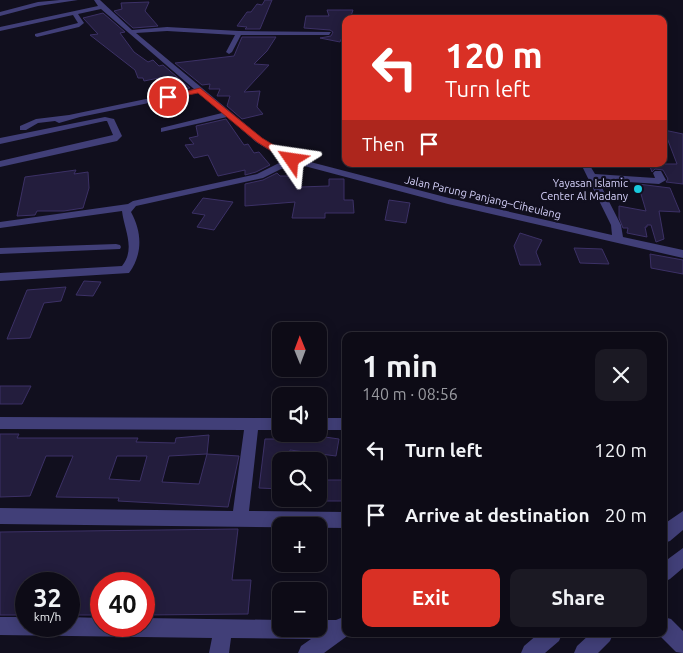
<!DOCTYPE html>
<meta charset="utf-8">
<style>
:root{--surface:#0d0b16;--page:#1b1923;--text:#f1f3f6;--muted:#9a9ba1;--line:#2d2b35;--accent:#d93025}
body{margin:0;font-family:Ubuntu,sans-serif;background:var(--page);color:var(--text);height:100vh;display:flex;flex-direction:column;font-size:19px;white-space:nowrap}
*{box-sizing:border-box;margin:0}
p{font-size:16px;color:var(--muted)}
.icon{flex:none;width:28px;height:28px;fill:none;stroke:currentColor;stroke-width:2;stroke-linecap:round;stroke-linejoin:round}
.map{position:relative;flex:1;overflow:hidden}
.drawer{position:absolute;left:342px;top:332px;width:325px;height:305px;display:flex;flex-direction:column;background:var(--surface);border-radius:10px;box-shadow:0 2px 12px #0003,0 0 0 1px var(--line)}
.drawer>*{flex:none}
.guide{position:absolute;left:342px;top:15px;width:325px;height:152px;border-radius:10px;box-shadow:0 2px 12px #0003,0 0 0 1px var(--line);background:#d93025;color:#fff;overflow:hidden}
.needle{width:32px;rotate:359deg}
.controls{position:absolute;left:272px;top:322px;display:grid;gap:10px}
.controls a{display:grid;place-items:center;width:55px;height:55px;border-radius:10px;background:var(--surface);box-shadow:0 2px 12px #0003,0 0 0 1px var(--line);font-size:25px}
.speed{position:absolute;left:15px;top:572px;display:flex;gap:10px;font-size:25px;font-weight:700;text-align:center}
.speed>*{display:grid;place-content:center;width:65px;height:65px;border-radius:50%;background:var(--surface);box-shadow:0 2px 12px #0003,0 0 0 1px var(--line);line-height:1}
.speed small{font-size:12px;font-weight:400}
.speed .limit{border:8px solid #d22;background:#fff;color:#111}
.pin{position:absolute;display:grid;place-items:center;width:42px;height:42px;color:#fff;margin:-21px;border:2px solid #fff;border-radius:50%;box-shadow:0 1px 5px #0007}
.me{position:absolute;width:55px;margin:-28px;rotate:302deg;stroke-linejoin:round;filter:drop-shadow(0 0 4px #0008)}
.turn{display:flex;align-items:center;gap:18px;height:105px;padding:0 20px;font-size:22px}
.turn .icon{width:65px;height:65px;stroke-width:2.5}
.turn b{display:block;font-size:35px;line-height:42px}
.then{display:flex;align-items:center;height:48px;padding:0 20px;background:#0003;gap:10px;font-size:19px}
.round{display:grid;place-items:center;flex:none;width:52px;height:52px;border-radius:10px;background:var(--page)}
.summary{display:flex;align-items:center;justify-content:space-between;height:85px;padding:0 20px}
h1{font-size:30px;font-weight:600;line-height:38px}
.primary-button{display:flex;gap:10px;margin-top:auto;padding:10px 20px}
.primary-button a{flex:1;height:58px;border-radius:10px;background:var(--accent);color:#fff;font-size:20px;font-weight:600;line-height:58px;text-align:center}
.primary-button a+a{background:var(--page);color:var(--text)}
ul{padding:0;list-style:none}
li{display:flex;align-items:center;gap:15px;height:65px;padding:0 20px}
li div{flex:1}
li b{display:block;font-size:19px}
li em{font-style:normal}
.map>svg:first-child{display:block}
</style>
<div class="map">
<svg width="683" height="653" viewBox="0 0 683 653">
<rect width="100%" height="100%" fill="#110f1e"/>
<path fill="#231d3d" stroke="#3c3166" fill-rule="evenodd" d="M265,0h7l-12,29h-15l2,-2 -10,-1 10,-14h4l6,-8 5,1z
M149,2l-4,9 13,15 -25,2 -19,-17 8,-2 -1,-6z
M327,10h26l-3,9h-4v9l-6,14 -20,-4 11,-2 2,-4 -3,-2 -26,-2 2,-12h23z
M103,13l22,19 -5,1 14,19 14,10 5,-2 6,6 4,-1 27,23 -23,4 -8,-14 -15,3 -1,-3h-5l-3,-8 -45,-35 8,-1 -15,-16z
M242,37h34l-9,14 -13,13 15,1 -25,27 16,-1 -3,16 6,7 -21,5 -15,-13 3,-10h-13l3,-7h-11l1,-5 -8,1 -27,-22 59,-7z
M226,119l18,26 4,-1 6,9 5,-1 11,13 -14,7 -11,3v-5l-27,6 -10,-21 -14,3 -9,-13 9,-1 -5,-6 9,-2 -2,-10z
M664,130l19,4v50l-17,-2 2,-3 -5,-9 -8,-1 -3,3 -3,-8h28z
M76,170l-2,4 14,-2 1,16 -6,20 -19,3h-27l-2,4 -18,1 8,-39z
M277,173l3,3h21l-1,11 29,-1v-7h15v21h9l1,13h-29v5h-33l3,-16 -50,4v-22l18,-4z
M638,184l32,4 10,24 -21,-1 5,28 -8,3 -5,-17h-4v2h-2l2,10 -20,-4 1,-5h-5l-4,-10v-12l27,5z
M203,198l30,4 -19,28 -17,-3 8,-12 -13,-2z
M389,200l21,3 -4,20 -21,-3z
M520,233l22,7 -6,12 5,13h-21l-6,-19z
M574,248l28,1 7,15 -29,-1z
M650,254l33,6v14l-32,-6z
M84,281l17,1 -8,14 -17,-1z
M66,287l-5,14 -17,2 -14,35 -23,1 20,-49z
M0,386h31l-9,18h-22z
M0,434h19l-2,4h121l-2,4 39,1 1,-5 33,-3 -2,19 32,2 -11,51 -110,-6 1,-3 -63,-1 17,-41h-27l-16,40 -30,1zM207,454l-8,30 -37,-2 7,-26zM117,456h30l-7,25 -31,-2z
M311,435l28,4 -3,17 -46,-6 -1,11h-8v28l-22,-1 6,-49h45z
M319,480h27v21h-27z
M238,529l-6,51h19l-3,34 -104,1v-31h-43v31h-32v-31h-43v31h-26v-83z"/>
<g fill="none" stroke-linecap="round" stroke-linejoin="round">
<path fill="#413f78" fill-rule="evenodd" d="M60,0h18l-40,6 -38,10v-4l38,-10z
M94,0h6l32,30 35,-3 72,4 92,1 -2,3h-88l-9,17 -3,2 -3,-2 9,-17 -68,-4 -31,2 126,105 33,20 154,40 163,37 -1,-10 -30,-61h8l6,10 60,4 -2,-5 2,-2h6l5,9 -7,4 -61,-4 23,45 2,12 60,13v8l-235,-54 -155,-41 -30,15 -127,28 -5,6c11,20 12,42 -2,61l-129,8v-8l122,-7c14,-17 2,-37 0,-55l-122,17v-6l128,-18 5,-3 124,-27 28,-14 -29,-18 -29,-25 -66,15v-4l61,-15 -24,-20 -118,24 -21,6 -4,-2 -17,2 -12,7h-6v-4l16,-7 33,-4 125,-26 -93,-80 -23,5 6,9 -5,4 -42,10 -2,-1v-2l43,-11 -5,-8 -73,16v-4l98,-21z
M105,117l9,2 8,17 -5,5 -117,26v-6l113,-26 -6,-14h-2l-105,23v-6z
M627,164h11l-5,3z
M116,244l4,1 1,2 -1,2 -120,5v-6z
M0,417l281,1v12h-23l-9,81 97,1v16l-346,-4v-16l233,3 11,-81 -244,-1z
M319,418h27v12h-27z
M683,511v19l-13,11 -6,2v-19z
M683,548v20l-13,11 -6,3v-20z
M346,616v18h4l-26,19h-26l3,-7 10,-7 -80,-1 -2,15h-20l3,-15 -212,-3v-18h26v9h43v-9l32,1v8h43v-8l137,2v9h38v-9h17z
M664,617l7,2 12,12v22l-7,-1 -18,-18h6z
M538,634h24l-3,7 -14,12h-24l3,-7z
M590,634h23l-3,7 -12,12h-24l3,-7z"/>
</g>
<path fill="#d93025" stroke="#8d1f18" d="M200,88l62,50 33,20v4h-6l-32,-20 -59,-49 -30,6 -3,-2z"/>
<circle fill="#19cade" stroke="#110f1e" stroke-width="2" cx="638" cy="189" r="5"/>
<g text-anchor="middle" stroke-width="4.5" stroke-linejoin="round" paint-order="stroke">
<g font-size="11" fill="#d5d1fa" stroke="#110f1e" text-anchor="end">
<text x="628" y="187">Yayasan Islamic<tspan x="628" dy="13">Center Al Madany</tspan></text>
</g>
<g font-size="11" fill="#d5d1fa" stroke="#110f1e">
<text transform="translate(483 197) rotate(13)" y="4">Jalan Parung Panjang–Ciheulang</text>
</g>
</g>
</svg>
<div class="controls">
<a><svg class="needle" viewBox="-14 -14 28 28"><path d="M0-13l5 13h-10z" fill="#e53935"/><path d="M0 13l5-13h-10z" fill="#9a9ba1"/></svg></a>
<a><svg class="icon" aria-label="sound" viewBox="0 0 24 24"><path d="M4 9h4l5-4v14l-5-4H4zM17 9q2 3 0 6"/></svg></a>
<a><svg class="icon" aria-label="search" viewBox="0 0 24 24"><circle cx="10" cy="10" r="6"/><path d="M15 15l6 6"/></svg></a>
<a>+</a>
<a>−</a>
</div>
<div class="speed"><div>32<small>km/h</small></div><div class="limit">40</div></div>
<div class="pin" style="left:168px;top:97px;background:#d93025"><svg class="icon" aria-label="arrive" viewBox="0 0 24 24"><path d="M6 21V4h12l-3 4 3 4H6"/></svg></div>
<svg class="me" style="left:292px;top:160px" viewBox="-20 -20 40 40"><path d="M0-17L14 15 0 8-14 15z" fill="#d93025" stroke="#fff" stroke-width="4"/></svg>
<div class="guide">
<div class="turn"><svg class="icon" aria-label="left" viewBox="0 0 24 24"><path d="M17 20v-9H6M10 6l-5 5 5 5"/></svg><div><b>120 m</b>Turn left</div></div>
<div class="then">Then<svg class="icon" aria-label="arrive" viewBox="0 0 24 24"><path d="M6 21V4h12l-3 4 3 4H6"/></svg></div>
</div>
<section class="drawer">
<div class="summary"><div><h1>1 min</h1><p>140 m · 08:56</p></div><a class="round"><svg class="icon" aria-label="close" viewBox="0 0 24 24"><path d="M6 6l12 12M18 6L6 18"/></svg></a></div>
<ul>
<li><svg class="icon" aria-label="left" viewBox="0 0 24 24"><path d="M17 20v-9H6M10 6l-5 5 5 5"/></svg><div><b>Turn left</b></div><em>120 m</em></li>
<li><svg class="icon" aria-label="arrive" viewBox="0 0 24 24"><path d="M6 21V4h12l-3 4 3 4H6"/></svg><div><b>Arrive at destination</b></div><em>20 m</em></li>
</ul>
<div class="primary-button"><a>Exit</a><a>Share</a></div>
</section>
</div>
